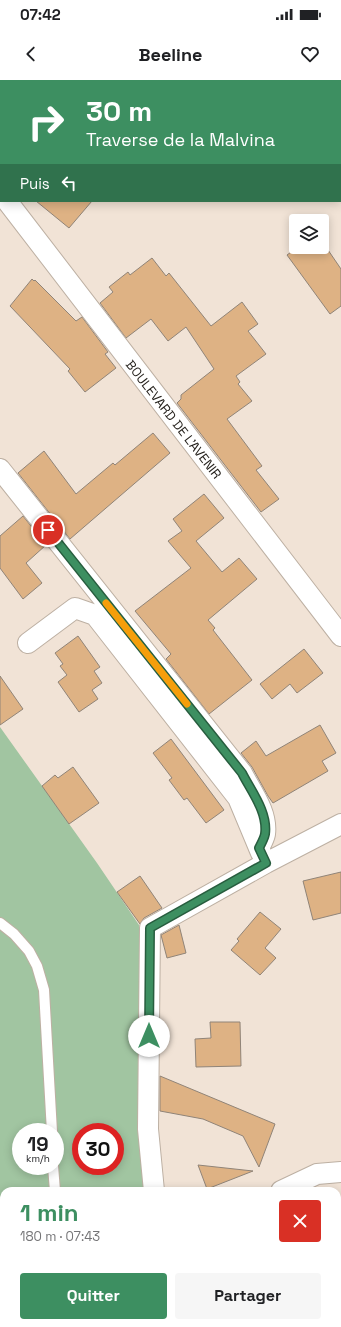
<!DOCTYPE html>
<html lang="fr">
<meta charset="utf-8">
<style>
:root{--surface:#fff;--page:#f6f6f6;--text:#202124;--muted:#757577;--accent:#3d8f61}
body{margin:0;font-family:"Space Grotesk",sans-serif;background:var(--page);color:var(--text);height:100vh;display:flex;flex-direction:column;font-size:15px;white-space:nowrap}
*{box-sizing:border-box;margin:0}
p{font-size:13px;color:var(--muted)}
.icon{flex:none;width:22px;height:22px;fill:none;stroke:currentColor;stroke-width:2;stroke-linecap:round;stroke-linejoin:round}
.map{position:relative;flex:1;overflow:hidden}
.panel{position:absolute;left:0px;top:1107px;width:341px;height:140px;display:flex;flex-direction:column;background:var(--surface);border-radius:12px 12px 0 0;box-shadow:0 2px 10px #0003}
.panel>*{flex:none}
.top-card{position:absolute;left:0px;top:0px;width:341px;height:122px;box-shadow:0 2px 10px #0003;background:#3d8f61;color:#fff;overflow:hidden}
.tools{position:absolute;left:289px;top:134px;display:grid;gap:8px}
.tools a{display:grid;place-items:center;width:40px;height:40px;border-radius:4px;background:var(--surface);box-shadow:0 2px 10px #0003;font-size:20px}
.speed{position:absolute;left:12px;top:1043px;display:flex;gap:8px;font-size:20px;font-weight:700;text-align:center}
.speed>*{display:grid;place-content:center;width:52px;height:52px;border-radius:50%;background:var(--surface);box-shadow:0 2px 10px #0003;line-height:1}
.speed small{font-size:10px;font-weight:400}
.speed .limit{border:6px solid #d22;background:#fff;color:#111}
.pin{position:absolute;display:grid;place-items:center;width:34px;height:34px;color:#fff;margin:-17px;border:2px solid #fff;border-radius:50%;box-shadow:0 1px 4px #0007}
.me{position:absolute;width:44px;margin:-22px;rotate:0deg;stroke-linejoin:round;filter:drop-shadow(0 0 3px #0008)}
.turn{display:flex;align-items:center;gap:14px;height:84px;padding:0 20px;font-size:18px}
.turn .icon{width:52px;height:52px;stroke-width:2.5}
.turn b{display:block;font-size:28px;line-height:34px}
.then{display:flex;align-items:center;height:38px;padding:0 20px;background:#0003;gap:8px;font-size:15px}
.round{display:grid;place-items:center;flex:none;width:42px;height:42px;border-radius:4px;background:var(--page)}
.headline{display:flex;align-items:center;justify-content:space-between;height:68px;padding:0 20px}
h1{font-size:24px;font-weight:700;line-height:30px;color:var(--accent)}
.primary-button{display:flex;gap:8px;margin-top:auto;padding:8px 20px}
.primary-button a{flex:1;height:46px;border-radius:4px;background:var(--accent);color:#fff;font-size:16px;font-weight:700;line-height:46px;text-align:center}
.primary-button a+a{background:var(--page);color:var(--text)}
.status{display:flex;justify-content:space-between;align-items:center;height:28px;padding:0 20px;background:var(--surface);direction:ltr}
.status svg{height:11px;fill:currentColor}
header{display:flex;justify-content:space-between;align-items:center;height:52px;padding:0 20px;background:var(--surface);font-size:18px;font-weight:700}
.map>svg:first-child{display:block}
</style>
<div class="status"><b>07:42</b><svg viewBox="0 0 49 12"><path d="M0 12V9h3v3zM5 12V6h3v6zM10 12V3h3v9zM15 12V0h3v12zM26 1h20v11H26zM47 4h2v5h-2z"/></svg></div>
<header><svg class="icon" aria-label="back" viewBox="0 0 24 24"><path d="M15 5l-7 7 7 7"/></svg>Beeline<svg class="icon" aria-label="heart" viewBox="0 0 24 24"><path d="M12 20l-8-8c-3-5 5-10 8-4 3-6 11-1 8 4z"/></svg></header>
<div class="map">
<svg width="341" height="1247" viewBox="0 0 341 1247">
<rect width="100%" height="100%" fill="#f1e3d6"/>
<path fill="#a1c5a1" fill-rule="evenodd" d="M0,647l97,136 42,62 9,266h-144v132h154l-13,4h-145zM21,1052h34v34h-34zM81,1052h34v34h-34z"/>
<path fill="#deb284" stroke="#908478" d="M36,121h56l-23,27z
M298,167h28l15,22v37l-11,8 -43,-59z
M152,178l14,18 3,-3 42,53 31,-24 16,22 -10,7 18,23 -30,22 4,6 -2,2 14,17 -25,18 35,47 -6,4 23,29 -18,13 -84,-109 4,-4v-4l33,-26 -28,-42 -18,14 -17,-22 -25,19 -26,-35 13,-11 -4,-5 19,-15 2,3z
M32,199l2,2 1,-1 41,41 6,-4 26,35 -3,2 11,14 -31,24 -17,-21 2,-2 -60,-63z
M153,353l17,20 -100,86 -52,-66 26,-22 32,43 37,-31 2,2z
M204,414l20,24 -28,23 26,31 17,-14 18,21 -49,41 7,8 -2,2 39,50 -43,34 -43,-55 5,-5 -36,-43 56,-43 -23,-27 14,-10 -9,-12z
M23,436l23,29 -20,18 16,20 -19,16 -23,-31v-32z
M78,556l22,31 -6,4 8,12 -10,7 6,9 -19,13 -21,-30 9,-7 -7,-9 3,-2 -8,-11z
M304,569l19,24 -26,20 -7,-9 -18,15 -12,-15z
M0,596l23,33 -23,16z
M320,645l16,28 -14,8 6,10 -55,32 -5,-7 -16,-29 -11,-14 15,-12 10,15z
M171,659l53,71 -18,13 -19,-25 -3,2 -15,-20 3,-2 -19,-25z
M73,687l26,36 -30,21 -27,-38 13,-11 3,3z
M341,792v41l-28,7 -10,-39z
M140,796l22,32 -18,10 -4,6 -23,-32z
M260,832l21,17 -16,19 11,10 -16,17 -29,-25 8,-9 -2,-2z
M179,845l7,28 -19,5 -6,-23z
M210,942h30l1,44 -45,1 -1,-28 16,-1z
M160,996l115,48 -16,43 -16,-31 -40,-17 -43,-8z
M198,1085l55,6 -46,18z"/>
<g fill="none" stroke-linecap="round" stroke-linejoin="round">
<defs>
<path id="service" d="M0,843l14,11 15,17 8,15 7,24 8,142
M53,1086l2,25
M0,1201l4,-1"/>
<path id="minor" d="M127,1v-1
M7,121l334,435
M0,389l242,304c9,18 26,39 23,61 -1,5 -4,10 -6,14
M28,563l47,-35 20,7 143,183 23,55
M154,1111l-6,-62 2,-201 116,-65 75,-39
M281,1111l36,-17 24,-2
M177,1243l1,4"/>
</defs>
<use href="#service" stroke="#bdb0a3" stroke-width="12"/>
<use href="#minor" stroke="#bdb0a3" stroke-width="22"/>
<use href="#service" stroke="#fff" stroke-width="10"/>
<use href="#minor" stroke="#fff" stroke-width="20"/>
</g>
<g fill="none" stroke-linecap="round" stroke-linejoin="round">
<defs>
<path id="route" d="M48,450l194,243c9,18 26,39 23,61 -1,5 -4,10 -6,14l7,15 -116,65 -1,108"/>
</defs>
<use href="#route" stroke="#285d3f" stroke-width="10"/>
<use href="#route" stroke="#3d8f61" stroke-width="7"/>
<path stroke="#f59e0b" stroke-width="7" d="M106,523l81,101"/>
</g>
<g text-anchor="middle" stroke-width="3" stroke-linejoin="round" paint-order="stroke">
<g font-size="13" fill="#211d18" stroke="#fff">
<text transform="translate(174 339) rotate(52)" y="5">BOULEVARD DE L'AVENIR</text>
</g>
</g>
</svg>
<div class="tools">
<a><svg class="icon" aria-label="layers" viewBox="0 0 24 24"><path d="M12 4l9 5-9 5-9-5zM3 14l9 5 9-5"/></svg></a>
</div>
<div class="speed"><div>19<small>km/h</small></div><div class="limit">30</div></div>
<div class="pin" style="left:48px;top:450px;background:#d93025"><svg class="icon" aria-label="arrive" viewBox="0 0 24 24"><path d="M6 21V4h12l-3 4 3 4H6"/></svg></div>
<svg class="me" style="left:149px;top:956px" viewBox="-20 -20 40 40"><circle r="19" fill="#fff"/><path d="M0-13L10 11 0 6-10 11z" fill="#3d8f61"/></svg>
<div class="top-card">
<div class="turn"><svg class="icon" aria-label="right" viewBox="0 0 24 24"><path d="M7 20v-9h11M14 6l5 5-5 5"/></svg><div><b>30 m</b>Traverse de la Malvina</div></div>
<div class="then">Puis<svg class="icon" aria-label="left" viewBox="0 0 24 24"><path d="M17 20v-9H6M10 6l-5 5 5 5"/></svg></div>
</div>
<section class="panel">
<div class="headline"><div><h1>1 min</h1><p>180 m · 07:43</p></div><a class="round" style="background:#d93025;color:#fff"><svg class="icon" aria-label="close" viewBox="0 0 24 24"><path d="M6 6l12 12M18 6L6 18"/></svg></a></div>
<div class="primary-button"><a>Quitter</a><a>Partager</a></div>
</section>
</div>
